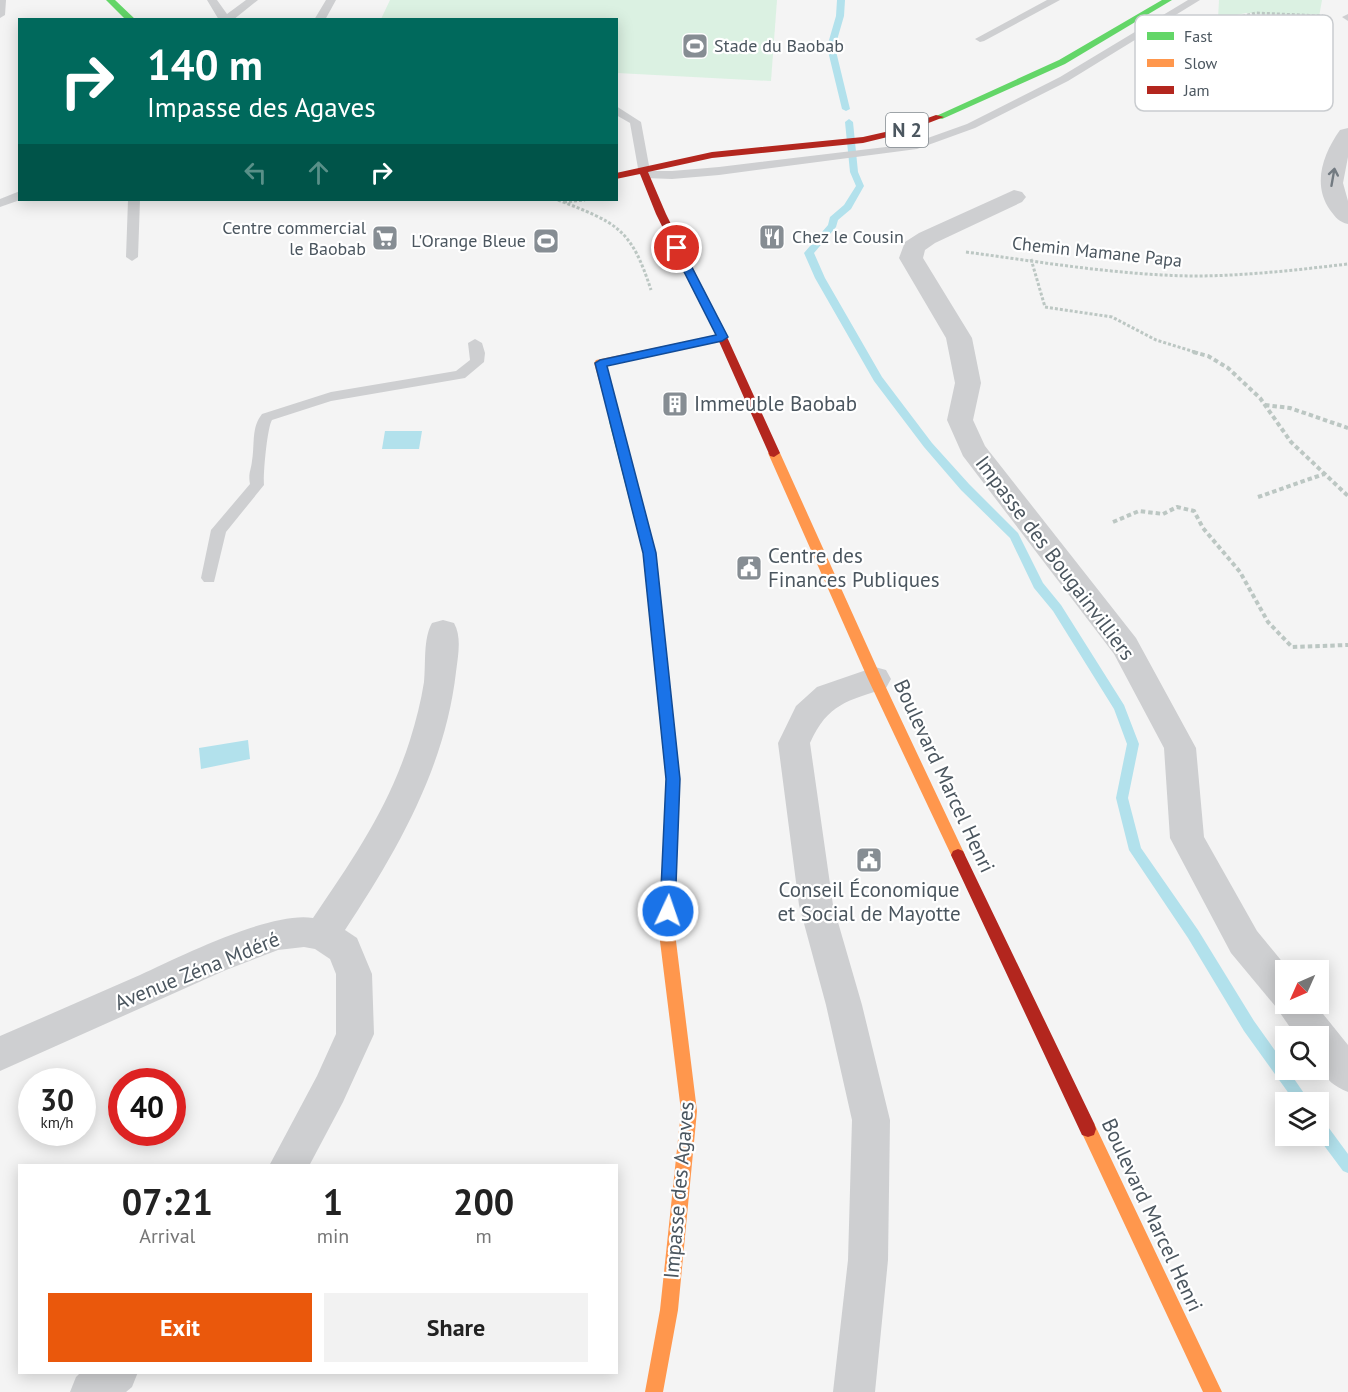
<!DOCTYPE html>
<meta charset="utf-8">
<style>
:root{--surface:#fff;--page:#f2f2f2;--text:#222;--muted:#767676;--accent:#ea580c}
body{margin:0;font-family:"PT Sans",sans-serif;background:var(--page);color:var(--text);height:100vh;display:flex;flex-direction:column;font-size:22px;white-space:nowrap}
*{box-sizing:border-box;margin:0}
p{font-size:20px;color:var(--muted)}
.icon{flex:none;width:33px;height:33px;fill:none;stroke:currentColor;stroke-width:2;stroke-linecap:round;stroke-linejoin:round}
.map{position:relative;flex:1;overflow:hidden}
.sheet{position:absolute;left:18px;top:1164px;width:600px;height:210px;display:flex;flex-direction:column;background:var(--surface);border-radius:0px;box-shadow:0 3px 15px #0003}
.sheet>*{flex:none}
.banner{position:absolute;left:18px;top:18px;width:600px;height:183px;border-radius:0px;box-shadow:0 3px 15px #0003;background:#00695c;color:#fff;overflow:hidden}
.needle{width:39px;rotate:225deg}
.fabs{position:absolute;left:1275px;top:960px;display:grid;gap:12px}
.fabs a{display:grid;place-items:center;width:54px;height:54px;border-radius:0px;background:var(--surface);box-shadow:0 3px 15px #0003;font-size:30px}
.speed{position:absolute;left:18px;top:1068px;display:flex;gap:12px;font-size:30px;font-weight:700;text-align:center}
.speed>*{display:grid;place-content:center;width:78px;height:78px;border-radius:50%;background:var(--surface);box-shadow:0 3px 15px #0003;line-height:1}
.speed small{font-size:15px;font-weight:400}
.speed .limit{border:9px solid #d22;background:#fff;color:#111}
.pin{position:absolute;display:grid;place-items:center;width:51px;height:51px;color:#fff;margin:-26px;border:3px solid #fff;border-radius:50%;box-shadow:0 2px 6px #0007}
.me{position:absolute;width:66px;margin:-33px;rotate:3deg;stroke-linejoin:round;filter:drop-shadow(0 0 4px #0008)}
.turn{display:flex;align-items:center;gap:21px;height:126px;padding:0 30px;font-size:27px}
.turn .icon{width:78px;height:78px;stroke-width:2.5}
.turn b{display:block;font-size:42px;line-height:51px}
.lanes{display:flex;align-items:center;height:57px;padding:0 30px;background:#0003;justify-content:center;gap:30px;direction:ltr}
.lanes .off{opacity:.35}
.eta{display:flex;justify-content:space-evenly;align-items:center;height:102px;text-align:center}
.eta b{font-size:36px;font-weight:700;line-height:42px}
.button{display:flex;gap:12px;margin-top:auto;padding:12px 30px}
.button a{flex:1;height:69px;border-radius:0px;background:var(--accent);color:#fff;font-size:24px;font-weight:700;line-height:69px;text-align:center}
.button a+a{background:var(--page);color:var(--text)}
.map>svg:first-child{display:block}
</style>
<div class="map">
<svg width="1348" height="1392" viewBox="0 0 1348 1392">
<rect width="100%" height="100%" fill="#f4f4f4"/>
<path fill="#dbf1e2" d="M390,0h387l-6,81 -154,-8 -1,-53 -235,-1z
M1219,0h103l-3,17 -73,-4 -28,6z"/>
<path fill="#b2e1ec" d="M385,431h37l-3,18h-37z
M248,740l2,19 -49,10 -2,-21z"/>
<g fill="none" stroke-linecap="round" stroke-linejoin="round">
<path fill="#b2e1ec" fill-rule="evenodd" d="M837,0h8l-1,16 -9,31 15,62 -4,2 -4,-2 -15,-62 9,-31z
M849,119l4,3 5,50 6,14 -13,23 -13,11 -2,7 -22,26 11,25 57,99 50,66 37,41 49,49 25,50 18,22 63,100 15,39 -11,54 13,50 57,82 56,91 32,45v4h2l22,32h-15l-51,-71 -56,-93 -59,-88 -13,-52 11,-54 -13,-35 -61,-98 -19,-23 -24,-50 -49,-48 -37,-43 -50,-66 -59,-103 -11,-25 24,-28 2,-8 14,-12 12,-19 -6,-14 -5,-50z
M1318,1118l5,2 25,34v19l-5,-2 -26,-35h1z"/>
<path stroke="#bcc7c3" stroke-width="3" stroke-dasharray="3 2" stroke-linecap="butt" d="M1208,19l17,2 31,-8 67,3
M558,200c59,23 73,28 93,90
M564,202l21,-2
M966,252c75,10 151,23 227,24 52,0 103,-6 155,-12
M1031,259l14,48 67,10 44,23 42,13"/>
<path stroke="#bcc7c3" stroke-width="4" stroke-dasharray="4.5 3" stroke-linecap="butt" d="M1193,352l15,4 20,12 32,30 31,44 57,54
M1265,405l25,3 58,20
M1258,497l66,-23
M1113,522l26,-11 24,3 14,-7 17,4 9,17 37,44 28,50 24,25 56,-2"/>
<path fill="#cecfd1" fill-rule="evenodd" d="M0,0h6l-1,15 -5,3z
M207,0h10l10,14 19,-14h12l-25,20h-14z
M326,0h10l-11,20h-11z
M1047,0h13l-76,41 -4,1 -5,-3z
M1188,0h12l-132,81 -93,47 -58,21 -198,26 -47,4 -27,-1 -6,-4 -9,-51 -14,-8v-9l25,16 9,49h22l47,-4 192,-23 56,-20 93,-47z
M1348,14v7l-6,-4z
M20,191v9l-20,7v-8z
M128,200h12l-2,57 -6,4 -6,-4z
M475,339l7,4 3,10 -1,9 -19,16 -134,23 -59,19c-5,8 -9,56 -8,65l-38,47 -12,50h-10l-3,-4 10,-48 39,-46c-2,-10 1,-14 2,-23 3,-18 -1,-33 10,-47l69,-22 125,-21 14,-11 -2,-17z"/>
<path fill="#cecfd1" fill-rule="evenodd" d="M1348,128v29l-5,26 5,18v23c-9,-2 -12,-6 -18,-14 -18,-26 -7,-56 10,-80z
M1014,190l8,2 4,5 -4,5 -87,41 -10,7 -2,8 49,80 9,45 -8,37 12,26 151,192 60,110 8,89 53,94 32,39h-3v34h29l33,41v47c-29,-12 -30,-28 -30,-56h-22l-20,-29 -45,-54 -61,-115 -6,-90 -50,-94 -151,-198 -16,-36 8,-37 -9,-45 -47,-80 6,-16 14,-9z
M443,620l11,3c8,14 4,33 2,49 -11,96 -59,179 -111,258l12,8 15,36 2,60 -31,68 -34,64h-40l48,-90 19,-42v-60l-6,-15 -15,-10 -11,-2 -26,3 -52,20 -226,101v-35c47,-20 93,-41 140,-61 41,-19 131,-64 173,-57 40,-59 75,-109 97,-178 6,-19 11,-39 14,-58 2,-19 -1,-43 8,-59z
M875,667l11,3 5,9 -5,9c-38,13 -58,15 -76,55l23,162 29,100 28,115 -2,140 -13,132h-42l15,-132 4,-140 -26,-115 -27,-100 -21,-162 18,-37 21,-19z
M81,1372h57l-6,15 -6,5h-56l6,-15z"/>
<path fill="#63d668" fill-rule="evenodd" d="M106,0h9l21,20h-10z
M1162,0h10l-107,64 -123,55 -8,-2 125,-57z
M615,417l6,4 34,132 25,226 -5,119 -2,5 -5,1 -5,-1 -2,-5 5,-119 -23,-226 -34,-132z"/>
<path fill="#ff974d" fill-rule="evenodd" d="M722,334l5,3 -1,2 -120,26 15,56 -2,3h-8l-17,-61 2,-3z
M774,449l6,4 102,226 83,176 -2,4 -5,2 -5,-2 -85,-180 -100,-226z
M668,892l5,1 2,5v35l22,178 -19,199 -15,82h-18l15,-82 21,-199 -22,-178 2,-35 2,-5z
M1088,1121l6,2 128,269h-19l-123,-263 2,-6z"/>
<path fill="#b3261e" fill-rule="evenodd" d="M936,115l8,2 -44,17 -37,9 -151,15 -64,14 18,42 61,123 53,116 -6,4 -4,-1 -53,-119 -61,-123 -16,-40 -24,5v-6l96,-21 151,-15 31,-7z
M958,849l5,2 131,272 2,6 -2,6 -6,2 -6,-2 -131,-280 2,-4z"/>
</g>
<defs><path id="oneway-shaft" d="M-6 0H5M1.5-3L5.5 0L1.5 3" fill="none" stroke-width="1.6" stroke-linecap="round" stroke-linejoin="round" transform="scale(1.5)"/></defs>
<use stroke="#727a81" href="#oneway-shaft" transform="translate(1333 177) rotate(-80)"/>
<path fill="#1a73e8" stroke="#114b97" stroke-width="1.5" d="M677,245l5,3 46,89 -6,4 -115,25 49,187 24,226 -5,132 -2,4 -5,2 -6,-2 -2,-4 6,-132 -23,-226 -48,-190 5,-3 116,-25 -44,-87z"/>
<defs>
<symbol id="stadium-square" viewBox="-11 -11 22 22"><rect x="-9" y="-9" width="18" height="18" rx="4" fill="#868d93" stroke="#fff"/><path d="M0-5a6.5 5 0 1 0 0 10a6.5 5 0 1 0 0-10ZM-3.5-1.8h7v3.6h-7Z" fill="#fff"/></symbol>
<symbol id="restaurant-square" viewBox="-11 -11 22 22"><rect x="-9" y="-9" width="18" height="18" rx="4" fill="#868d93" stroke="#fff"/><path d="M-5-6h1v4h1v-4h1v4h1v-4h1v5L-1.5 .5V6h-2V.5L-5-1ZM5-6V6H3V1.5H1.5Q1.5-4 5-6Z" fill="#fff"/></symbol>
<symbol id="supermarket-square" viewBox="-11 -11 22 22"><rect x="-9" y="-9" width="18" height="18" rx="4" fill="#868d93" stroke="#fff"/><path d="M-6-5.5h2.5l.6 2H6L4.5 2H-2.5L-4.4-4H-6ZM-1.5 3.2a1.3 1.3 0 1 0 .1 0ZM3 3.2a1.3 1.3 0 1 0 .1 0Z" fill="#fff"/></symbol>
<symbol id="building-square" viewBox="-11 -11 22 22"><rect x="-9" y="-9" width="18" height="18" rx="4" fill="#868d93" stroke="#fff"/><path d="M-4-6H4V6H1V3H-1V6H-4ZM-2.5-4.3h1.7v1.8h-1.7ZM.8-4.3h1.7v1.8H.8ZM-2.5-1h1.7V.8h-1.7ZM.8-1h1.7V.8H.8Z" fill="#fff"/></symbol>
<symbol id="civic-square" viewBox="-11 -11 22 22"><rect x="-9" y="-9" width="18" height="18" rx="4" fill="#868d93" stroke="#fff"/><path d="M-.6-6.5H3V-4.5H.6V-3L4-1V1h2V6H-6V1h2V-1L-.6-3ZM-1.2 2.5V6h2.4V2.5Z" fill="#fff"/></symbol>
</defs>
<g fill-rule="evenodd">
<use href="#stadium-square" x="680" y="31" width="30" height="30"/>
<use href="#restaurant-square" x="757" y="222" width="30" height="30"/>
<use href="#supermarket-square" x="370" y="223" width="30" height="30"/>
<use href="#stadium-square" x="531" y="226" width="30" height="30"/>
<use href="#building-square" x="660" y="389" width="30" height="30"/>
<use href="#civic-square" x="734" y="553" width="30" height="30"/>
<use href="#civic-square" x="854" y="845" width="30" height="30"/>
</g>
<g text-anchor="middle" stroke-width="4.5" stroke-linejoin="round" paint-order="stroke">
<g font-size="18" fill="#4b565f" stroke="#fff" text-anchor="start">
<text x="714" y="52">Stade du Baobab</text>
<text x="366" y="234" text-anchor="end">Centre commercial<tspan x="366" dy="21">le Baobab</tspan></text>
<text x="792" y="243">Chez le Cousin</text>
<text x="526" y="247" text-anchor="end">L'Orange Bleue</text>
</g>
<g font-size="18" fill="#4b565f" stroke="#fff">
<text transform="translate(1097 252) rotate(6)" y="6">Chemin Mamane Papa</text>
</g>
<rect fill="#fff" stroke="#81898f" stroke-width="1.5" x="886" y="113" width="42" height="34" rx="4.5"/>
<g font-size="20" font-weight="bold" fill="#4b565f">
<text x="907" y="137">N 2</text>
</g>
<g font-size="21" fill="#4b565f" stroke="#fff" text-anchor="start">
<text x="694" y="411">Immeuble Baobab</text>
<text x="768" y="563">Centre des<tspan x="768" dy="24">Finances Publiques</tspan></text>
<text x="869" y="897" text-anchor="middle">Conseil Économique<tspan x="869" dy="24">et Social de Mayotte</tspan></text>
</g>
<g font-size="21" fill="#4b565f" stroke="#fff">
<text transform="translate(1055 558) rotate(53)" y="7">Impasse des Bougainvilliers</text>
<text transform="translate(944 776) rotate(65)" y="7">Boulevard Marcel Henri</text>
<text transform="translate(197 971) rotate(-22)" y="7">Avenue Zéna Mdéré</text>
<text transform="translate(679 1190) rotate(-85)" y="7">Impasse des Agaves</text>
<text transform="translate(1152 1215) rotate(65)" y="7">Boulevard Marcel Henri</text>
</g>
</g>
<rect x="1135" y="15" width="198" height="96" rx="9" fill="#fff" stroke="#c9cccf" stroke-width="1.5"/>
<rect x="1147" y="32" width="27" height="8" fill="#63d668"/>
<rect x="1147" y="59" width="27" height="8" fill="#ff974d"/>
<rect x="1147" y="86" width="27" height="8" fill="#b3261e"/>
<g font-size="16" fill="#4b565f">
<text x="1184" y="42">Fast</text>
<text x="1184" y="69">Slow</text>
<text x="1184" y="96">Jam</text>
</g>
</svg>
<div class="fabs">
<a><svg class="needle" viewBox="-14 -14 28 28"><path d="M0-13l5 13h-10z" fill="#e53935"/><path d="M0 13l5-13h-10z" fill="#767676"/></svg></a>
<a><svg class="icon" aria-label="search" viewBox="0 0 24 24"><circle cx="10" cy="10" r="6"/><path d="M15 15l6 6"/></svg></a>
<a><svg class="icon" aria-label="layers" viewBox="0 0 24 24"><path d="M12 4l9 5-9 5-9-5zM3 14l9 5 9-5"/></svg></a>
</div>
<div class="speed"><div>30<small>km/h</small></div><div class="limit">40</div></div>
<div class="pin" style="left:677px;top:248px;background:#d93025"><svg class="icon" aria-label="arrive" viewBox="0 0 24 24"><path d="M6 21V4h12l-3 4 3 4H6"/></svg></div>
<svg class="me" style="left:668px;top:911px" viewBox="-20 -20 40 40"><circle r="17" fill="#1a73e8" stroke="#fff" stroke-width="3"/><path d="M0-11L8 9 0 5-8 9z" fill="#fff"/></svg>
<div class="banner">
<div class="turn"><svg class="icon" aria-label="right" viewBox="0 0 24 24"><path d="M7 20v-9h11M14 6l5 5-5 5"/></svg><div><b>140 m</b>Impasse des Agaves</div></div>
<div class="lanes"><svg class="icon off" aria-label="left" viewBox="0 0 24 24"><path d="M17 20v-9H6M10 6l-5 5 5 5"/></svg><svg class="icon off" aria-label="ahead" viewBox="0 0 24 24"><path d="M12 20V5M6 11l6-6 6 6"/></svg><svg class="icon" aria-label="right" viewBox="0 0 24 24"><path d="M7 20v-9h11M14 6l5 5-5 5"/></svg></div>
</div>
<section class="sheet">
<div class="eta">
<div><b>07:21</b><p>Arrival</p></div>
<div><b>1</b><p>min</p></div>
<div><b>200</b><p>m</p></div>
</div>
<div class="button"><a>Exit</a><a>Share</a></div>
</section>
</div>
